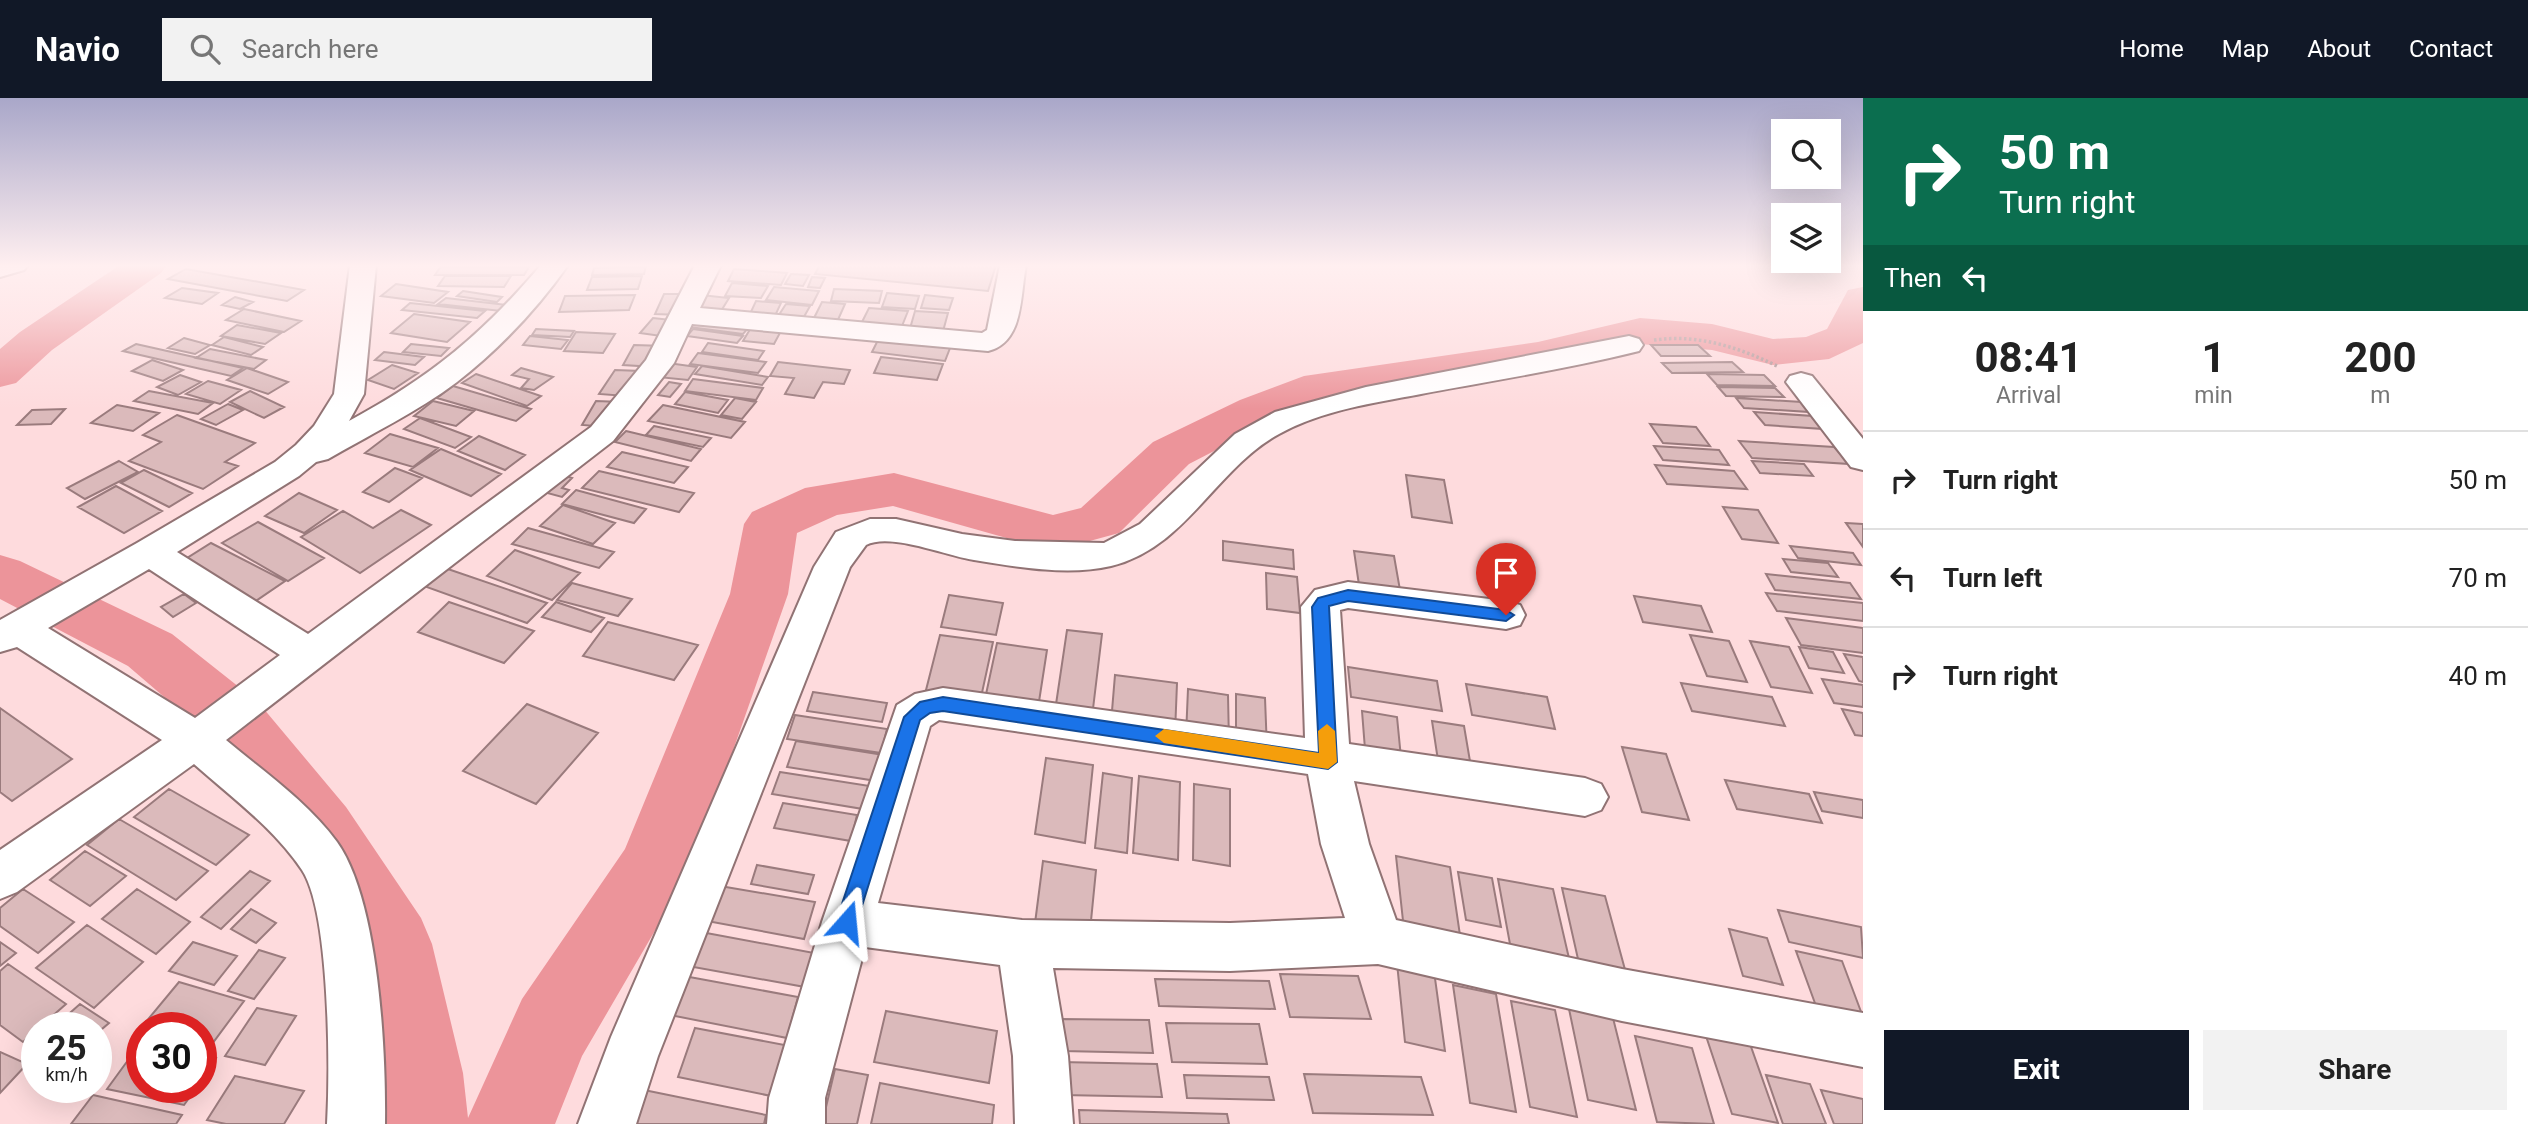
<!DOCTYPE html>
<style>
:root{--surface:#fff;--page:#f2f2f2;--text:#222;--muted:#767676;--line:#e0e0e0;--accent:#111827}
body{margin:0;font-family:Roboto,sans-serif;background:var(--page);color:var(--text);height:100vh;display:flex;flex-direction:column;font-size:26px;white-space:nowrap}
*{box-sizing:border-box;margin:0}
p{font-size:23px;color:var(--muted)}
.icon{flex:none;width:38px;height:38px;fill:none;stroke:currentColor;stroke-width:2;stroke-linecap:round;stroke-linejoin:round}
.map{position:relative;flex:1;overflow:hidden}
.drawer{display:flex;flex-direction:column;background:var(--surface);width:665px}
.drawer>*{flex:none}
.top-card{background:#0b6e4f;color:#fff;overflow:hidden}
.controls{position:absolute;left:1771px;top:21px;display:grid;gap:14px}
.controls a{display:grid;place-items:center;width:70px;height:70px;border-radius:0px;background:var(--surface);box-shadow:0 7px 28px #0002;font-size:35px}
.speed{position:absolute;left:21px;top:914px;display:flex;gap:14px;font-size:35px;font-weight:700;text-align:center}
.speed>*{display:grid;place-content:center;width:91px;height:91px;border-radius:50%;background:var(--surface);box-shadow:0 7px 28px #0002;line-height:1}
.speed small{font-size:18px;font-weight:400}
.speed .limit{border:10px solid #d22;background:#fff;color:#111}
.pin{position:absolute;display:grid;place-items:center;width:60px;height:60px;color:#fff;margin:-72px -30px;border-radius:50% 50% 50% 0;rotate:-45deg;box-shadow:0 0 7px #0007}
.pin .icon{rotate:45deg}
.me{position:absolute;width:77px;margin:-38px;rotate:18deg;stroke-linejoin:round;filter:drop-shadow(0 0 5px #0008)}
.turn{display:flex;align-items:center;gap:24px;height:147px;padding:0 21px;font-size:32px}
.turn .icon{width:91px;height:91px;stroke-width:2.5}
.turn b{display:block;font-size:49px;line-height:60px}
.then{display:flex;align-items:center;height:66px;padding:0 21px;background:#0003;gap:14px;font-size:26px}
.eta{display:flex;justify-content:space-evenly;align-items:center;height:119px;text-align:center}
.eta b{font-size:42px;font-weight:700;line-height:49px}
.cta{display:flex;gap:14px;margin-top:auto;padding:14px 21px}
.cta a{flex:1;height:80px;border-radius:0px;background:var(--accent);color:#fff;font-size:28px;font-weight:700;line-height:80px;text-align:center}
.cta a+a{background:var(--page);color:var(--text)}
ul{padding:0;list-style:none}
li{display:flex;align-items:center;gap:21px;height:98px;padding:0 21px;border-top:2px solid var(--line)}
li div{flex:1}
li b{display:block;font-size:26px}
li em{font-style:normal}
header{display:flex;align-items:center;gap:42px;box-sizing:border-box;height:98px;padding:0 35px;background:var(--accent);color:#fff}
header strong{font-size:33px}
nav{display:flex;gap:38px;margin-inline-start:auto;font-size:24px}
.search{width:490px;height:63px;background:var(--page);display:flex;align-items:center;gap:18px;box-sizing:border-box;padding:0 24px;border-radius:0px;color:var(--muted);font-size:26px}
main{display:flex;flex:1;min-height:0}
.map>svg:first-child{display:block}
</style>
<header>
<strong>Navio</strong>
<div class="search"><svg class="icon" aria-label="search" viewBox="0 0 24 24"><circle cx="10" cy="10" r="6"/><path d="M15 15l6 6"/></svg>Search here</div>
<nav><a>Home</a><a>Map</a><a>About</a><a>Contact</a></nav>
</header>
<main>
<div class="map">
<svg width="1863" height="1026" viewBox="0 0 1863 1026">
<rect width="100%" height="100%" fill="#fedbdd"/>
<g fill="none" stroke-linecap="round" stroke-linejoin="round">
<path fill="#ec949a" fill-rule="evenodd" d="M120,167h47l-6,8 -109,77 -36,33 -16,4v-38l20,-17z
M1863,189v56l-34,16 -56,6 -61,-15 -72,-6 -102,24 -209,31 -55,21 -85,44 -70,69 -66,18 -160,-45 -56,9 -40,18 -9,61 -96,273 -110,189 -27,68h-176l-2,-51 -22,-120 -59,-102 -84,-113 -84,-72 -128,-67v-44l20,6 152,73 86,68 88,105 75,111 11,26 31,129 5,45 54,-119 103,-150 105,-255 14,-70 8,-12 53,-24 89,-15 159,42 28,-7 72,-66 87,-42 64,-24 234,-34 102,-24 72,6 61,15 33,-2 21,-8 21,-39z"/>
</g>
<path fill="#dbbabb" stroke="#9a7b7d" stroke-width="2" d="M820,167h176l-8,26 -173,-17z
M441,168l88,1 -5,8h-89z
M646,168l-2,8 -52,1 2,-7z
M186,171l118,21 -17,11 -119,-22z
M734,171l53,4 -6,12 -53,-4z
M791,176l18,1 -6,11 -18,-2z
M445,178h66l-7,11 -66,-1z
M642,178l-4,13 -51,1 5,-13z
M812,179l13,1 -5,10 -12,-1z
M732,185l36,3 -7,12 -36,-2z
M396,186l52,8 -14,11 -53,-7z
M774,189l45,4 -7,14 -46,-5z
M182,190l36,5 -16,11 -37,-6z
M834,191l48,2 -3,12 -48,-2z
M463,193l39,6 -5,5 -40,-6z
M887,195l32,3 -4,13 -33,-2z
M664,196h26l-8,21 -27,-1z
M635,197l-6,15 -70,2 6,-16z
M701,197l28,3 -11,18 -27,-3z
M925,197l28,3 -4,12 -28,-2z
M235,199l18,5 -13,7 -18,-4z
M446,200l61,7 -6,6 -63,-7z
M756,203l25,2 -7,15 -25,-2z
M822,204l23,2 -8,18 -24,-2z
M410,205l75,8 -8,7 -75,-8z
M786,206l24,2 -10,18 -25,-3z
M869,210l39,3 -10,25 -41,-4z
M244,211l57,12 -17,11 -58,-12z
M915,213l33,2 -6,22 -33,-3z
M414,216l56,8 -23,20 -56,-9z
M653,220l27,3 -12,16 -28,-4z
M696,220l54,8 -7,8 -54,-7z
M237,227l44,8 -16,11 -44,-8z
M752,228l30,3 -8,15 -31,-3z
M536,231l38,2 -4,6 -38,-2z
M693,231l50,7 -6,7 -50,-7z
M576,234l39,2 -12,19 -39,-2z
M530,238l38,4 -7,9 -38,-4z
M224,239l39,10 -12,8 -39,-10z
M184,240l26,7 -15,9 -27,-6z
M878,242l72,8 -5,13 -73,-9z
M708,245l56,8 -6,9 -56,-8z
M136,246l107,24 -12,8 -108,-25z
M411,246l38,4 -8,8 -38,-4z
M634,247l31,1 -10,21 -32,-2z
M1651,247h47l12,11h-49z
M210,251l56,11 -12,9 -58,-11z
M384,254l40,5 -9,8 -40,-5z
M698,255l68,9 -8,11 -68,-9z
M881,259l62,7 -6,16 -63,-7z
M152,262l31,10 -20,11 -31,-10z
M778,264l72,8 -6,14 -21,-2 -9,16 -29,-4 9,-16 -24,-2z
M1732,264l11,10 -71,1 -10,-10z
M668,265l29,4 -9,13 -30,-3z
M392,267l26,8 -24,16 -26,-9z
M702,268l66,11 -6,8 -67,-11z
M247,270l41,14 -20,12 -41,-14z
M521,270l32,9 -19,13 -13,-2 8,-9 -17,-4z
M615,272l26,1 -15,25 -27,-2z
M476,276l65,22 -14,10 -65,-23z
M1707,276l57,1 11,11 -58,-1z
M180,277l21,7 -23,13 -21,-8z
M693,281l70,9 -7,12 -71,-9z
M208,283l33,9 -21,14 -34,-10z
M669,284l12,2 -11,13 -12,-2z
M453,288l78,23 -15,12 -79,-23z
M1718,289l57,1 9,9 -58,-1z
M149,293l64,12 -15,11 -64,-13z
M250,293l34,16 -20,11 -34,-16z
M685,294l43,8 -10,13 -43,-9z
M735,300l21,4 -14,17 -21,-4z
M1736,300l66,4 8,10 -66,-4z
M433,303l41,10 -18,15 -42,-10z
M596,303l25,1 -13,25 -26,-2z
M228,306l15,6 -27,15 -15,-6z
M117,307l42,8 -26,18 -42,-8z
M663,307l82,17 -14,16 -83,-17z
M65,311l-14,15 -34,1 15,-15z
M1754,314l59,4 11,13 -59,-4z
M177,317l78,28 -30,19 13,4 -35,23 -74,-28 32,-19 -18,-7z
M420,320l51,19 -16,11 -51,-19z
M1650,326l46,3 14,19 -47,-3z
M654,328l57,12 -8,9 -57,-12z
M626,333l75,18 -10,12 -76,-19z
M390,336l48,14 -25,19 -48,-14z
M479,338l46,19 -20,15 -47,-19z
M1739,343l95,6 16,17 -98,-6z
M1654,348l65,4 10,15 -66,-5z
M441,351l60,25 -30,22 -61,-26z
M622,354l66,15 -14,16 -67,-16z
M119,363l19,11 -53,27 -18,-11z
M1752,363l52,3 9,12 -53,-3z
M1655,367l79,6 13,18 -80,-5z
M395,370l27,10 -33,24 -26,-10z
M144,372l48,23 -23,14 -48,-24z
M599,373l95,22 -15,19 -97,-24z
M558,376l14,4 -10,10 7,2 -7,7 -22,-6z
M1406,377l38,5 8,43 -40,-6z
M116,388l46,25 -38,22 -46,-26z
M576,392l70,19 -12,14 -72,-19z
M299,395l38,17 -33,23 -39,-17z
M563,407l52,18 -22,21 -53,-18z
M1723,409l35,3 20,33 -36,-4z
M401,412l30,15 -71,48 -59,-36 42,-26 30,17z
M258,424l66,36 -36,23 -66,-38z
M1846,425l17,1v23z
M528,430l86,24 -15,16 -87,-24z
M1223,443l70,9 1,19 -71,-9z
M211,445l74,38 -35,24 -74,-40z
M1790,448l63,7 8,12 -63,-7z
M515,452l65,23 -28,27 -65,-24z
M1354,453l40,5 6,34 -41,-5z
M1783,461l45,4 10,14 -47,-5z
M442,469l105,36 -20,20 -106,-38z
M1266,475l31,4 3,36 -33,-4z
M1766,476l84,9 11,16 -86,-9z
M572,485l60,16 -14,17 -61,-16z
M1766,495l97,10v18l-86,-10z
M184,496l12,9 -23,14 -12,-10z
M949,497l54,8 -7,32 -55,-8z
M1634,498l67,10 11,26 -69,-10z
M449,504l85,29 -30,32 -86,-31z
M556,504l48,16 -13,14 -49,-15z
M1786,520l77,10v25l-62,-8z
M608,524l90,23 -24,35 -91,-24z
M1067,532l35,4 -10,83 -37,-6z
M940,537l53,7 -13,60 -55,-8z
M1690,537l39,6 18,41 -40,-6z
M1750,543l39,6 23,46 -41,-6z
M997,545l50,7 -9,58 -53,-9z
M1799,549l34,5 11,21 -35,-5z
M1844,556l19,3v25l-4,-1z
M1348,569l89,14 5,30 -91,-14z
M1115,577l62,8 -2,50 -64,-10z
M1822,581l41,6v22l-29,-4z
M1681,585l91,14 13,29 -93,-15z
M1466,586l81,13 8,32 -83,-14z
M1188,591l40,6 1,47 -43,-6z
M813,594l74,11 -5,19 -75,-11z
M1236,596l29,4 2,52 -31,-5z
M527,606l71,29 -62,71 -73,-33z
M0,610l72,51 -60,42 -12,-9z
M1842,611l21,4v23l-8,-1z
M1362,613l35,6 5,51 -36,-6z
M795,617l92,14 -6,24 -94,-14z
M1432,623l32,5 8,47 -33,-6z
M796,643l94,15 -7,26 -96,-15z
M1622,649l44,7 23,66 -47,-8z
M1046,660l47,7 -8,78 -50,-9z
M780,674l96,15 -7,23 -97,-16z
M1103,675l29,5 -5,75 -32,-5z
M1139,678l41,6 -2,78 -45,-7z
M1725,682l84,14 13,29 -85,-14z
M1194,686l36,5v77l-37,-6z
M169,691l80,46 -33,30 -82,-48z
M1814,694l49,8v18l-41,-7z
M783,705l74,12 -6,26 -77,-13z
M119,721l89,52 -32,29 -89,-55z
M85,753l41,25 -36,30 -40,-26z
M1396,758l54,11 11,75 -57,-12z
M1043,763l53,9 -7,71 -55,-10z
M757,767l57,10 -6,19 -57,-10z
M250,773l20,10 -49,48 -20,-12z
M1458,774l34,6 9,49 -35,-7z
M1498,781l55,10 18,78 -59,-12z
M720,788l95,16 -11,37 -97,-18z
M1562,790l43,8 22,81 -47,-9z
M23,791l51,33 -36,31 -38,-27v-18z
M137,791l53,33 -34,32 -54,-35z
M251,811l25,14 -20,20 -25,-14z
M1778,812l83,17 2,31 -74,-16z
M87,827l56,37 -49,46 -58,-40z
M1729,831l38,9 16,47 -40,-9z
M701,834l113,21 -9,34 -117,-21z
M0,844l16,11 -16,13z
M193,844l44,14 -23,29 -45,-14z
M259,852l26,8 -31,41 -26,-8z
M1796,853l46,10 21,56 -47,-11z
M1397,865l37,8 11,80 -40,-9z
M8,866l58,40 -43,38 -23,-17v-54z
M1280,876l78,2 13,43 -81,-2z
M684,878l114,21 -11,41 -117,-23z
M1155,881l114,2 6,28 -116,-3z
M179,884l65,19 -32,43 -11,-3v-14h-43l-13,-4z
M1453,887l43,9 20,118 -46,-9z
M1511,903l44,9 22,107 -47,-10z
M80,906l29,19 -13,11v-7h-42z
M257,910l39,8 -31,49 -40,-9z
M1569,911l44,9 23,92 -48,-10z
M886,913l111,20 -8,52 -115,-21z
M1060,921l89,1 4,33 -90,-2z
M1166,925l93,1 8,40 -95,-2z
M695,930l100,19 -14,51 -103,-21z
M1635,938l57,12 22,76 -57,-2z
M1706,938l44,8 28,79 -46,-9z
M142,943v46h55l-13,18 -77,-16z
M0,954l27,12 -27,29z
M201,956l15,4 -15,22z
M1060,964l97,2 5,33 -99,-2z
M835,971l33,6 -11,49h-35z
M1304,976l117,3 12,38 -120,-2z
M1184,977l85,2 5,23 -87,-2z
M1766,977l44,9 16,40h-43z
M235,978l69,15 -20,33h-58l-19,-4z
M880,985l114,22 -2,19h-121z
M644,992l122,25 -2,9h-133z
M1821,992l42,9v25h-29z
M93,997l89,20 -6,9h-105z
M1079,1012l148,4 2,10h-149z"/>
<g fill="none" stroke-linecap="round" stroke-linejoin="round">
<defs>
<path id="minor" d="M350,167h26l-12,129 -15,27c80,-43 133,-86 192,-156h27c-30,43 -70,85 -111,117 -40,30 -86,52 -129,77l-12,3 -17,14 -122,76 131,82 283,-207 55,-67 49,-95h26l-21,43 282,25 5,-3 13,-65h26c-6,31 -2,77 -38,86l-296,-27 -18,39 -61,78 -387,299c38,32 82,62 111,102 42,59 49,210 48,282h-58c3,-54 3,-212 -25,-254 -28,-42 -71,-73 -108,-106l-177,128 -17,7v-49l162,-110 -145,-93 -17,5v-32l137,-77 138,-81 21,-17 18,-19 20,-32zM149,471l131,86 -85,63 -147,-90z
M1629,238l10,3 4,6 -4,6c-71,18 -145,29 -218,43 -47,9 -99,16 -142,40 -64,35 -93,114 -168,132 -43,10 -94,1 -137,-6 -27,-4 -84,-28 -108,-15l-16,22 -192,489 -22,68h-58l33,-87 203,-470 22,-35 34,-13h26l66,15 53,7 89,2 36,-19 95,-90 40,-22 91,-25z
M1801,275l11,3 51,63v31l-12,-3 -65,-85 4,-6z
M1348,484l158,19 14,4 5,10 -5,10 -14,4 -158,-21 -8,2 9,134 236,34 16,6 7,13 -7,13 -16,6 -231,-35 15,63 27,76 226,49 241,44v54l-241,-46 -244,-57 -148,7 -177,-3 15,88 5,68h-58l-2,-68 -13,-91 -135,-18 -40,151v26h-58l2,-26 53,-176 75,-217 18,-11 28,-6 362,50 -4,-131 14,-17zM939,622l369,54 13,70 24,74 -115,5 -208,-3 -144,-17 52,-177z"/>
<path id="highway" d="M0,167h28l-4,5 -24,7z"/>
</defs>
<use href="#minor" stroke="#917374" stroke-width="4"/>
<use href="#highway" stroke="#917374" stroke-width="4"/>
<path stroke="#ac9394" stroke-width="3.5" stroke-dasharray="2.5 2.5" stroke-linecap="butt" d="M1654,242c44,-6 84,7 123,26"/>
<use href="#minor" fill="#fff" fill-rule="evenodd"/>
<use href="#highway" fill="#fff" fill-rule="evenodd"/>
</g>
<linearGradient id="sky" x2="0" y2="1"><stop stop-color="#a9a7c9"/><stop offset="0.54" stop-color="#ffeff0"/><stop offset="1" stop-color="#ffeff0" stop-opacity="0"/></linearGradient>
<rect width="1863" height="311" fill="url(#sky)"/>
<path fill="#1a73e8" stroke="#114b97" stroke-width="2" d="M1348,492l158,20 8,5 -8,6 -158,-20 -19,5 8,156 -9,7 -385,-58 -13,2 -10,7 -63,202 -3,7 -7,3 -8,-3 -3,-7 68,-205 16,-15 23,-5 376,56 -7,-146 6,-9z"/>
<path fill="#f59e0b" d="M1327,626l8,7 2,31 -9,7 -164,-26 -9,-7 9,-7 155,24 -1,-22z"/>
</svg>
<div class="controls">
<a><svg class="icon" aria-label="search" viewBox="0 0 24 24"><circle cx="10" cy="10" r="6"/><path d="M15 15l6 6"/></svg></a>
<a><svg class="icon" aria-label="layers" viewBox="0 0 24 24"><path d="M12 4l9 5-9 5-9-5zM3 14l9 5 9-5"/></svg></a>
</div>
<div class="speed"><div>25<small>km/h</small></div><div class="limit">30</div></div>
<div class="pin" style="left:1506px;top:517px;background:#d93025"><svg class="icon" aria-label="arrive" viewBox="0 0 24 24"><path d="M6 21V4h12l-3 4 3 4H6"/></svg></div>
<svg class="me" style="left:847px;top:824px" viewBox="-20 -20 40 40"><path d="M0-17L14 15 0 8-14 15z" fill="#1a73e8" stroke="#fff" stroke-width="4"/></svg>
</div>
<section class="drawer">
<div class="top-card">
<div class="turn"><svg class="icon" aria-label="right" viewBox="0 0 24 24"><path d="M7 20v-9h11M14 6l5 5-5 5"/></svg><div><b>50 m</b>Turn right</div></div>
<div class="then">Then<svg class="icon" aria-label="left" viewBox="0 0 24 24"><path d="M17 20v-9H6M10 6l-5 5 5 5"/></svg></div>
</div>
<div class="eta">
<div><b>08:41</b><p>Arrival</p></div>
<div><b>1</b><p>min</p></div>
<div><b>200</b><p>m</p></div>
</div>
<ul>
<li><svg class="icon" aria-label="right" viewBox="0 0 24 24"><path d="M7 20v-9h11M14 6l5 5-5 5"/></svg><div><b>Turn right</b></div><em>50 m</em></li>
<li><svg class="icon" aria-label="left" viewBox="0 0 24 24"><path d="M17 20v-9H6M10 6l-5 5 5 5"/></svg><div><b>Turn left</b></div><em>70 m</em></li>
<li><svg class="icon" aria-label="right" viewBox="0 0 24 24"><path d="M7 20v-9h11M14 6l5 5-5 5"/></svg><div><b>Turn right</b></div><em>40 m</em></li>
</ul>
<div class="cta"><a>Exit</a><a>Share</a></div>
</section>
</main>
